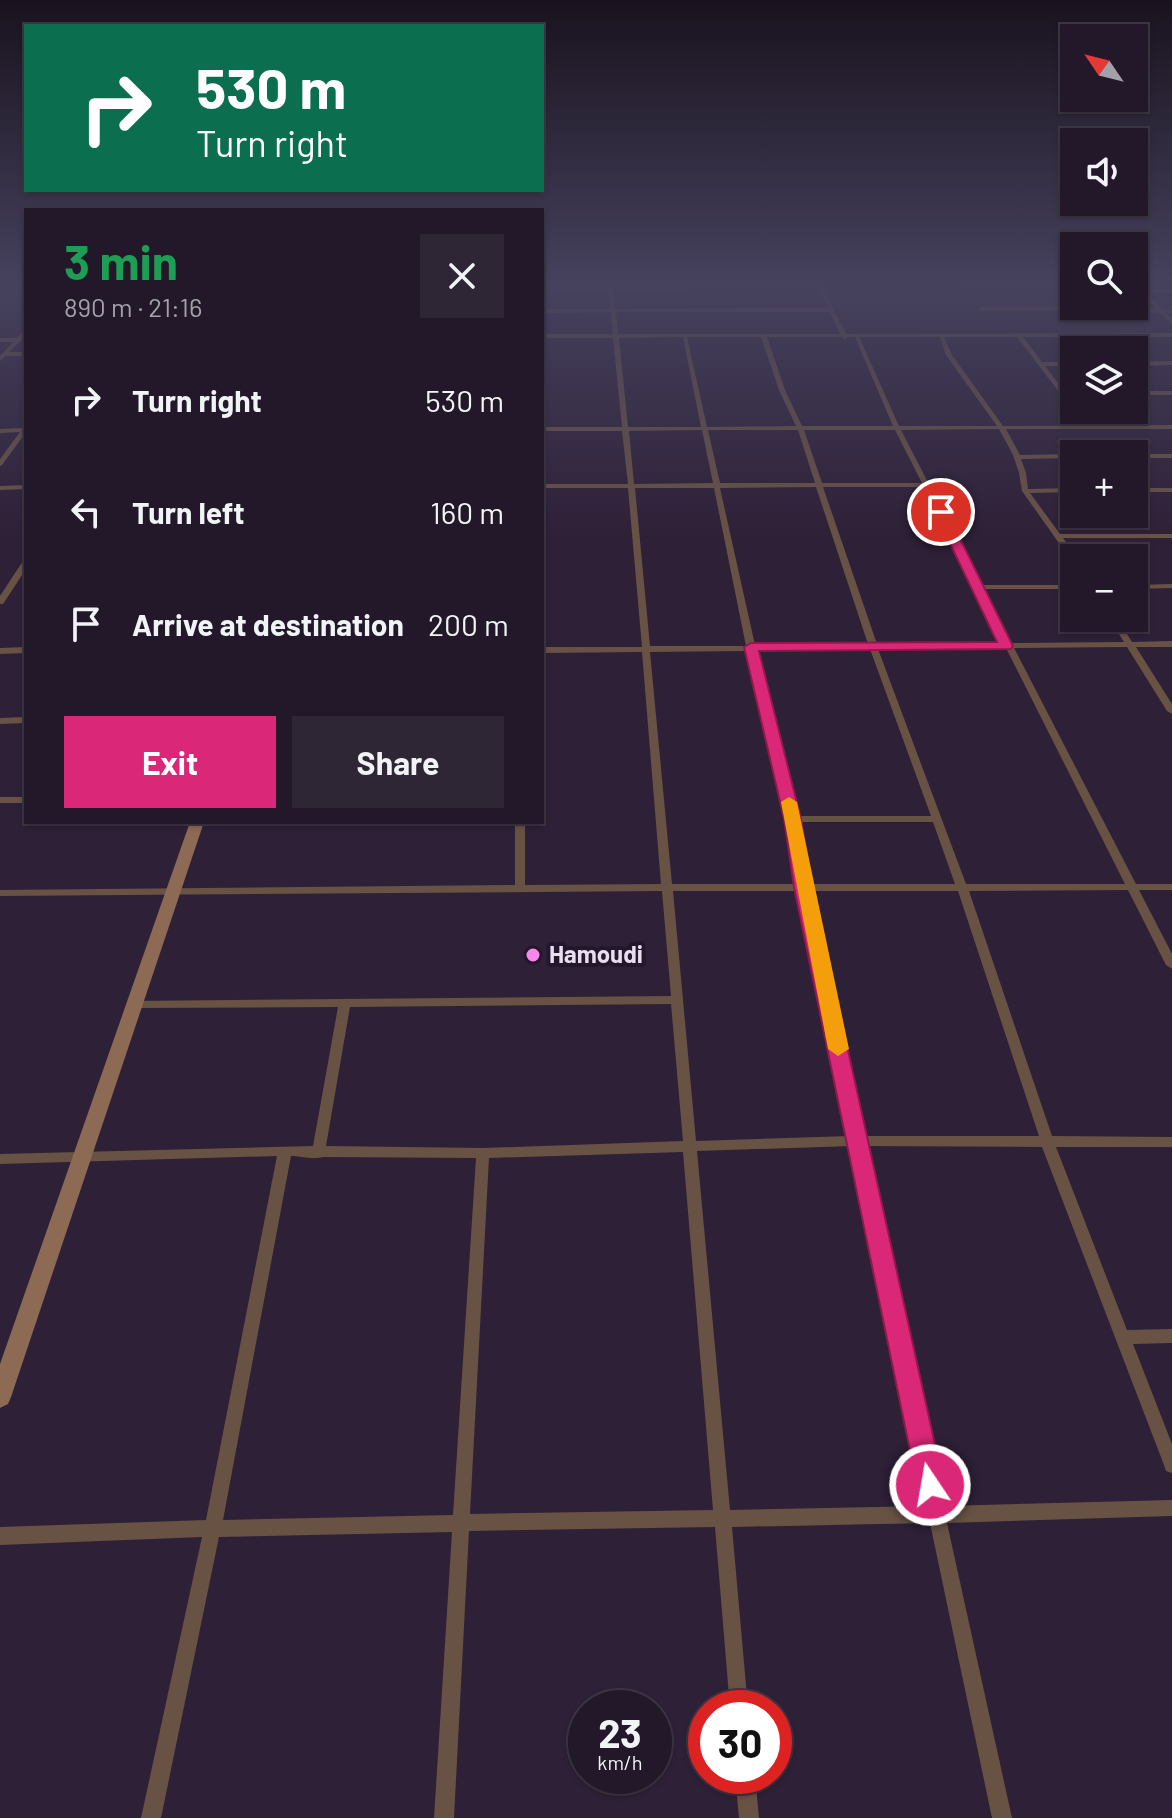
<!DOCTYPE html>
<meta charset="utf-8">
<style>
:root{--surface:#221829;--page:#2e2535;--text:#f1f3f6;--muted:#a2a0a8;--line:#3f3746;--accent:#db2777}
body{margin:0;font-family:Barlow,sans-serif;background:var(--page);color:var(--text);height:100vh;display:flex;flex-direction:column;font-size:30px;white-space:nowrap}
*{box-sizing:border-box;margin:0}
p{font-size:26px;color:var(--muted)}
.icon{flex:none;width:44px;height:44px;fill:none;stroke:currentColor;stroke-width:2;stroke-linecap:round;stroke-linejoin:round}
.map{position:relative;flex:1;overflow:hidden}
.details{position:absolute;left:24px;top:208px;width:520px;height:616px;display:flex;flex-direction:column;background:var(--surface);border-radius:0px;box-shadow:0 2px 6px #0004,0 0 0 2px var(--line)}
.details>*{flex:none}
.banner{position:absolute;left:24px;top:24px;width:520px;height:168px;border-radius:0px;box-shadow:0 2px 6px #0004,0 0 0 2px var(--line);background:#0b6e4f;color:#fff;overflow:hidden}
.needle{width:52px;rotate:305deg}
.tools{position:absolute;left:1060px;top:24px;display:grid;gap:16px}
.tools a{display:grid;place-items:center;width:88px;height:88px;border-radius:0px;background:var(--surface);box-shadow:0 2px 6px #0004,0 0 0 2px var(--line);font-size:40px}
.speed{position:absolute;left:568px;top:1690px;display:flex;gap:16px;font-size:40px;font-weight:700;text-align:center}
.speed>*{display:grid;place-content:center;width:104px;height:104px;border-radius:50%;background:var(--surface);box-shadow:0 2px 6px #0004,0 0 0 2px var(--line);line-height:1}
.speed small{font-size:20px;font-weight:400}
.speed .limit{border:12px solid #d22;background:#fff;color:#111}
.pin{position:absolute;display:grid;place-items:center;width:68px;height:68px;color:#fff;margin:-34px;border:4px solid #fff;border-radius:50%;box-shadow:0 2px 8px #0007}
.me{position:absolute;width:88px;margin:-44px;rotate:348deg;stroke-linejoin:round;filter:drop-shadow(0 0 6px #0008)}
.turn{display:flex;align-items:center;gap:28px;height:168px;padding:0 40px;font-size:36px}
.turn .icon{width:104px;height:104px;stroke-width:2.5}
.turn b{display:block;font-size:56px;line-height:68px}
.round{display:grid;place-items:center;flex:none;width:84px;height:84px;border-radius:0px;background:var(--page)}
.summary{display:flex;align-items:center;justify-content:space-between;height:136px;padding:0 40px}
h1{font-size:48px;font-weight:700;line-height:60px;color:#1e9e55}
.action{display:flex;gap:16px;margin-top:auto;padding:16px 40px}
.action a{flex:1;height:92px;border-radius:0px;background:var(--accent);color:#fff;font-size:32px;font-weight:700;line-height:92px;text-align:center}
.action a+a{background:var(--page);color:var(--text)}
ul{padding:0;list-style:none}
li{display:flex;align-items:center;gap:24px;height:112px;padding:0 40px}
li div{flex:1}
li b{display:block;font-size:30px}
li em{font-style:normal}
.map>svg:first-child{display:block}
</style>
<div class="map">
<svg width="1172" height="1818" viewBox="0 0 1172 1818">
<rect width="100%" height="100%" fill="#2e2037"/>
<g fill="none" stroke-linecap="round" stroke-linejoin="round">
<path fill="#685244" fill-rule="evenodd" d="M0,282h4l-4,3z
M608,282h4l1,4h204l-1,-4h4l4,5 -1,1 23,46 326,-1v4h-149l19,25h32v4h-29l29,38v6l-2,-1 -55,-72h-73l8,18 51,71 169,-1v4h-166l14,26 54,-1v4l-53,1 5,14 2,16 46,-1v4l-44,1 30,41h112v4h-109l15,20 -7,2 -49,-69 -3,-18 -6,-18 -14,-26 -98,1 80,155h93v4h-90l27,54 113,-1 -15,-24h8l15,24 40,-1v6h-36l36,57v10l-5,-3 -40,-64 -113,1 122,236h36v6h-33l33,64v15l-6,-4 -38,-75 -159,1 83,245 120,1v10h-116l71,183 45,-1v14l-39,1 39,100v29l-6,-2 -2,-6 -122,-318 -177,-1 79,360 228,-6v16l-225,7 65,295h-20l-62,-295 -198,4 16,181h-18l-15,-181 -246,4 -15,287h-20l18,-286 -233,5 -58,281h-20l61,-281 -202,8v-18l206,-7 71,-364 -277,8v-10l313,-8 25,-139 -203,1 -4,-1 -2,-3 2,-3 540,-5 -9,-105 -662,5v-6l515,-5v-63h10v63l136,-1 -19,-232 -100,1v-6h100l-14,-159h-86v-4h86l-6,-53h-80v-4h80l-9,-89h-71v-4h71l-2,-22 -69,1v-4h68l-2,-20h-66v-2l66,-1zM819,288l9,20 -213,1 -2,-20zM616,312h214l10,22h-222zM683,337l18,90h-73l-9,-89zM687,337h74l18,53 17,36 -89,1zM767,337h75l3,3 2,-3h8l38,89h-91l-17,-36zM859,337h81l6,18 51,71h-98zM702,430l11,53 -79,1 -5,-53zM708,430h90l17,53h-95zM804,430h91l27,53h-100zM816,487l52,157 -113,1 -35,-157zM823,487h101l79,156 -126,1zM635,488h79l32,158h-96zM1006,648l119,236h-159l-88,-235zM870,649l61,167h-134l-41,-166zM748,651l40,168 9,65h-125l-22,-232zM799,822h134l22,62h-147zM673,891h125l52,245 -154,5zM809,891h149l81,245h-176zM671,1004l12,137 -200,7 -157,-2 24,-139zM852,1146l75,360 -197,4 -33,-359zM683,1152l30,358 -243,4 19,-356zM291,1156c9,0 23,4 32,1l153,1 -23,357 -230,5z
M1134,282l9,8h29v2h-26l17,18h9v4l-6,-1 6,6v5l-12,-11 -46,-3 -133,1 -3,-2 3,-2 133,-1 43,3 -23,-23z
M960,285h114v2h-112z
M26,329v5l-4,5 1,2 -4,1 -10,10h17v4h-20l-6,5v-5l13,-14h-13v-4h16z
M1172,361v4l-38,1v-4z
M1134,391h38v4h-38z
M26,426v6l-24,33 -2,1v-7l20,-27 -20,1v-4l23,-1z
M1134,454h38v4h-38z
M26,485v4l-26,1v-4z
M1134,488h38v4h-38z
M23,561h3v8l-23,35h-3v-8z
M1172,584v4l-38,1v-4z
M26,647v6l-26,1v-6z
M26,717v6l-26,1v-6z
M0,797h26v6h-26z
M735,1776h20l4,42h-20z"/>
<path fill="#8c6a53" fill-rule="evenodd" d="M190,822h14l-193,575 -3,7 -8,4v-44z"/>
</g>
<linearGradient id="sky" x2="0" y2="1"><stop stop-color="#19121e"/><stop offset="0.53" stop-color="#46425e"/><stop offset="1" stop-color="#46425e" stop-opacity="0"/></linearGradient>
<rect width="1172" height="536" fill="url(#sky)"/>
<path fill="#db2777" stroke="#8e194d" stroke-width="2" d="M941,509l6,3 66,134 -2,3 -252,2 42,168 11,68 132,598 -4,10 -10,4 -9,-4 -4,-10 -123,-598 -10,-68 -40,-172 7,-4 246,-1 -62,-130z"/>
<path fill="#f59e0b" d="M789,797l8,5 52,247 -11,7 -10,-7 -47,-247z"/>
<circle fill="#f987e8" stroke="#24162c" stroke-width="3" cx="533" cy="955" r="8"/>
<g text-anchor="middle" stroke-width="8" stroke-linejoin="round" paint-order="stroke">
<g font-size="24" font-weight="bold" fill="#e8dfee" stroke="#24162c" text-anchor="start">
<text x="549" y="963">Hamoudi</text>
</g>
</g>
</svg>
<div class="tools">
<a><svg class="needle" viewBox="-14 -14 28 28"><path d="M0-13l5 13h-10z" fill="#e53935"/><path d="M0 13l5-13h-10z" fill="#a2a0a8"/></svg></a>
<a><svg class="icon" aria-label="sound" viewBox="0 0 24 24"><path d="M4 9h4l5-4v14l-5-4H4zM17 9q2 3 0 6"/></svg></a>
<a><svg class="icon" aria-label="search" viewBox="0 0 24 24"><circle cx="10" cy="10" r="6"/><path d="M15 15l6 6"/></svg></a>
<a><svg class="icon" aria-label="layers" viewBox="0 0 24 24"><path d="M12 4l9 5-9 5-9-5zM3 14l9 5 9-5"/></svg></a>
<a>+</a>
<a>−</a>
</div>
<div class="speed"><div>23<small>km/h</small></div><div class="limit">30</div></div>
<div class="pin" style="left:941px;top:512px;background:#d93025"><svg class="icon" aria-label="arrive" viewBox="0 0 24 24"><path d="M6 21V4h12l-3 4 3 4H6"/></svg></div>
<svg class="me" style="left:930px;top:1485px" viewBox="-20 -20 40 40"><circle r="17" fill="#db2777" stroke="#fff" stroke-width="3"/><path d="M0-11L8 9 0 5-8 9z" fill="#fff"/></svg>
<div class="banner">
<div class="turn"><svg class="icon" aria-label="right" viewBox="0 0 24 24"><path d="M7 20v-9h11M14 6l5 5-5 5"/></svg><div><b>530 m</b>Turn right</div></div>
</div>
<section class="details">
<div class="summary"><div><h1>3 min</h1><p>890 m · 21:16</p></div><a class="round"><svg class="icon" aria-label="close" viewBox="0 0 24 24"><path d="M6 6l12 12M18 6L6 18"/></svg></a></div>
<ul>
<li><svg class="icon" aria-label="right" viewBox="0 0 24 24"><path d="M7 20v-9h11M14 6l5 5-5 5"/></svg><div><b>Turn right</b></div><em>530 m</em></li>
<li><svg class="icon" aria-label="left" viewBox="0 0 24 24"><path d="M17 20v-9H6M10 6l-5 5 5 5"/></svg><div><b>Turn left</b></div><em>160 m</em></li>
<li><svg class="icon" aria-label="arrive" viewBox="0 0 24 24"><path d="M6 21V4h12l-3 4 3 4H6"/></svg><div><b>Arrive at destination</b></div><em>200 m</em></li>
</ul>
<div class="action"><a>Exit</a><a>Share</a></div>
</section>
</div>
